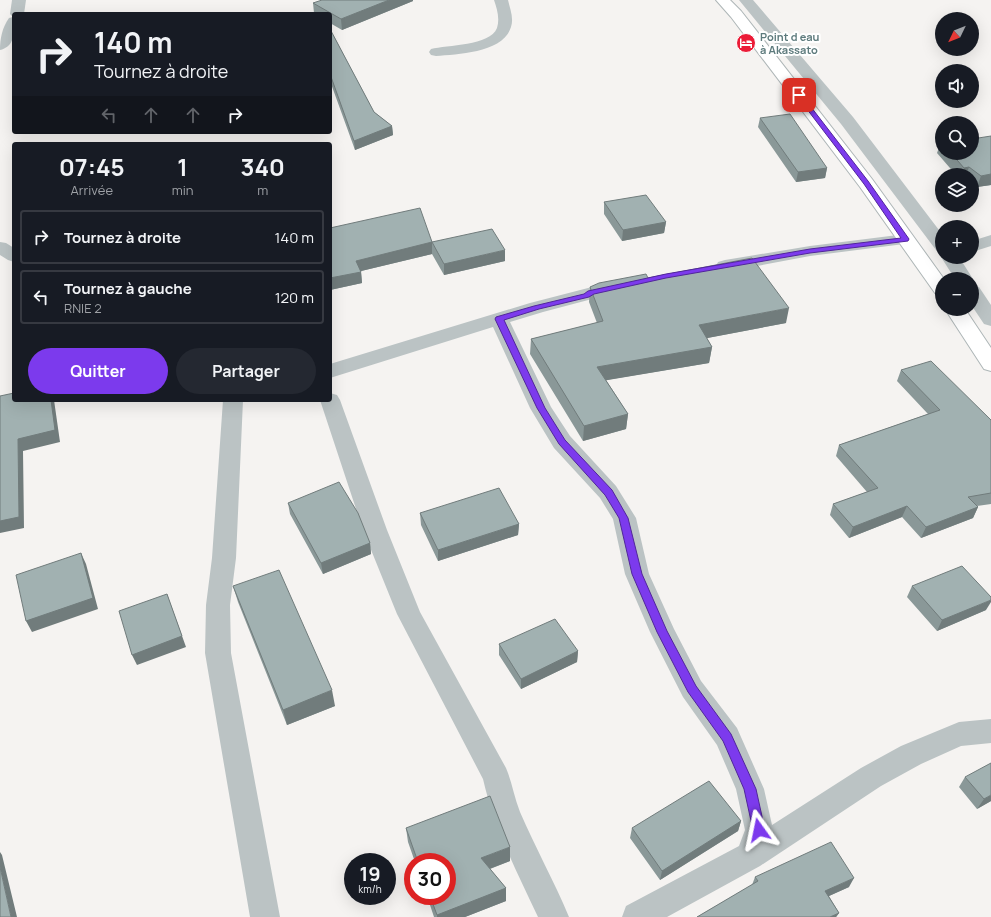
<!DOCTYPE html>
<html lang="fr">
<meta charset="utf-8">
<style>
:root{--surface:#171b24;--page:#242831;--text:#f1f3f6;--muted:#9ea1a6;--line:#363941;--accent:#7c3aed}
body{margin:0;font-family:Manrope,sans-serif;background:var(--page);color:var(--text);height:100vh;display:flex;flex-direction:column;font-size:15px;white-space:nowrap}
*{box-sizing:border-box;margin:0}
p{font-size:13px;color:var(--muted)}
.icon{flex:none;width:22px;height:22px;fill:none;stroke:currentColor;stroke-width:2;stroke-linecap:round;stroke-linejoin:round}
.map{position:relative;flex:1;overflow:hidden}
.panel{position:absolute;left:12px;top:142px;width:320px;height:260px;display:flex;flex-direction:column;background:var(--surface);border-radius:4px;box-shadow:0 4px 16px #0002}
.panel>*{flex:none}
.top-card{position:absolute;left:12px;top:12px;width:320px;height:122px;border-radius:4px;box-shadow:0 4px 16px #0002;background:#171b24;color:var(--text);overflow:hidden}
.needle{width:26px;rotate:227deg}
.buttons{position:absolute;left:935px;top:12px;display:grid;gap:8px}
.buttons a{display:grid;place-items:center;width:44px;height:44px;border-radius:50%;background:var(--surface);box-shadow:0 4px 16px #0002;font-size:20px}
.speed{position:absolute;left:344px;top:853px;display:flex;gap:8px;font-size:20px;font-weight:700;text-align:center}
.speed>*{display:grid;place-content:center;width:52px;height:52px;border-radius:50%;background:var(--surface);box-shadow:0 4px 16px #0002;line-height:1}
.speed small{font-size:10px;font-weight:400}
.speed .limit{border:6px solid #d22;background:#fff;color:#111}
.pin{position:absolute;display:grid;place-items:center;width:34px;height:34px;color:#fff;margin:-17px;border-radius:8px;box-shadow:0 2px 6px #0006}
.me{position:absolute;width:44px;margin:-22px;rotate:348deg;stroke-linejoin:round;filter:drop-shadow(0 0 3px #0008)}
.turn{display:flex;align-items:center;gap:14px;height:84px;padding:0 16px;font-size:18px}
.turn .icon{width:52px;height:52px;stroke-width:2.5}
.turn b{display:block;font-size:28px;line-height:34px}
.lanes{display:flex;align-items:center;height:38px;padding:0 16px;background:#0003;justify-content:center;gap:20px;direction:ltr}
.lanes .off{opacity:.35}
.eta{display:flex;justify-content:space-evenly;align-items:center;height:68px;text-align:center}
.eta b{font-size:24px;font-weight:700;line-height:28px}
.cta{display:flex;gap:8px;margin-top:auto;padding:8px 16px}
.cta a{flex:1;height:46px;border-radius:24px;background:var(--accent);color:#fff;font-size:16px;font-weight:700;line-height:46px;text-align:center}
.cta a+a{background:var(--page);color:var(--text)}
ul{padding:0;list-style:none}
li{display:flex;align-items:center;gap:12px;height:54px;margin:0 8px 6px;padding:0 8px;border:2px solid var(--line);border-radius:4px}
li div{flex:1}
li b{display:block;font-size:15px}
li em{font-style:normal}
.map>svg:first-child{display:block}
</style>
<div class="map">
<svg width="991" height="917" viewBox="0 0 991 917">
<rect width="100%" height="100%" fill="#f5f3f1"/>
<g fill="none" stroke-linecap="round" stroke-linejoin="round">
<defs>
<path id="highway" d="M716,0h14l11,11 131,168 72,100h-2v16l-7,-2 -75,-106 -129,-170z
M945,309h20l26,39v23l-7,-2z"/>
</defs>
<use href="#highway" stroke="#aeb6b7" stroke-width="2"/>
<path fill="#bbc3c4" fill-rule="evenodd" d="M12,0h14l-2,14h-10c0,14 3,32 -14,36 0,-11 2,-22 9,-32l4,-1 -3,-3z
M494,0h14c2,9 6,18 3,27 -8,26 -53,27 -75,29l-5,-1 -2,-3 2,-3c16,-4 59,-3 66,-21 3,-10 0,-19 -3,-28z
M739,0h14l100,117 89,117v17l-6,-1 -95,-126z
M906,234l6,1 3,4 -3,4 -102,13 -85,16 -7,-2 -2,-4 2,-4 7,-2 85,-14z
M991,235v11l-19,6v-11z
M0,242l6,1 8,5v14l-6,-2 -8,-5z
M942,255v2h17l14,22 -1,2v-2h-17l-14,-22z
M619,280l7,2 2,4 -2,4 -83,22 -33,10 41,85 19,29 46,50 20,32 13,56 25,55 27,52 36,47 27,61 8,36 89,-57 40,-22 58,-24 32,-3v24l-30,3 -40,18 -40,22 -121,80 -93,51h-45l4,-11 113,-60 6,-16 -9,-41 -19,-44 -34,-48 -33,-65 -25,-58 -12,-55 -13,-21 -46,-50 -24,-40 -37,-81 -163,51v-14l200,-61z
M972,285l7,2 12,18v21l-7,-2 -12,-18z
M330,393l7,2 3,5 47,130 33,82 86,156c6,14 8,29 14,44 15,35 34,69 49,105h-31c-21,-45 -44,-89 -55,-138l-86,-165 -34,-84 -43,-130h10z
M223,400h20l-7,158 -6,47 1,48 49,264h-30l-45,-264 1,-48 6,-47z"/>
<use href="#highway" fill="#fff" fill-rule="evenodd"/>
</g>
<path fill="#8a9898" d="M413,1l-71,29 -12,-7v-9h-14l-2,-1 -1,-10z
M330,29l44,83 18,14 1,9 -38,15 -25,-69z
M760,118l67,50 -2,10 -29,4 -38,-55z
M991,136v49l-14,2 -5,-3v-9h-16l-19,-22 4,-11h1v11h30z
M604,202l62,20 -2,11 -42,8 -18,-27z
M330,228l102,14 73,19 -61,14 -12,-21 -71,17 1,12 -32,7z
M648,278l138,45 -79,15 5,9 -3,16 -103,17 22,34 -2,15 -43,12 -53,-87 1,-15 66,-16 -8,-21 1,-15z
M901,370l90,50v84l-14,2 1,1 -5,11 -52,20 -19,-21 -53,21 -19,-23 3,-11 34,-12 -31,-36 3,-11 89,-31 -31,-33z
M288,503l82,40 1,11 -48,20 -33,-60z
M420,513l99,11 -1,11 -80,26 -17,-36z
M233,586l102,120 -48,19 -49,-123z
M912,586l74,24 -49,21 -30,-34z
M499,644l79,7 -1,11 -56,27 -22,-34z
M965,777l26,24 -14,8 -18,-22z
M741,821l-3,10 -78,49 -30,-42 2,-10z
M406,828l104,33 -20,8 16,19v13l-41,16h-31l-7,-21h20v-34h-32l-7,-20z
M755,877l94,10 -20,9 10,17 -3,4h-139l55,-32z"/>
<path fill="#717c7c" d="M389,0h24v1l-71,29 -1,-11z
M392,126l1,9 -38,15 -1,-9z
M969,167l-3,8h-4l2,-7z
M827,168l-2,10 -29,4 2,-10z
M991,174v11l-14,2 4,-11z
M666,222l-2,11 -42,8 1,-11z
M432,242v12l-75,18 -1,-11z
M505,250v11l-61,14v-11z
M361,272l1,11 -32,7v-12z
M789,308l-3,15 -89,17 2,-15z
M712,347l-3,16 -113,19 1,-15z
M51,400h3l6,42 -37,9 1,77 -24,5v-12l18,-82z
M628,414l-2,15 -43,12 1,-15z
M907,506l-5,11 -53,21 4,-11z
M978,507l-5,11 -52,20 5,-11z
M519,524l-1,11 -80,26v-11z
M370,543l1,11 -48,20 -2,-11z
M81,553l5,11 12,45 -66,23 -6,-11z
M167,594l19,53 -49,18 -5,-10z
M991,600v2l-5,8 -49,21 5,-11z
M578,651l-1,11 -56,27v-10z
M332,690l3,16 -48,19 -4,-15z
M991,795v6l-14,8 7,-10z
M741,821l-3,10 -78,49 2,-9z
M510,847v14l-29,11v-14z
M0,852l2,3 15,62h-6l-11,-50z
M854,878l-5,9 -29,13 5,-9z
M506,888v13l-41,16h-28v-2z
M839,913l-3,4h-6z"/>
<path fill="#a1b1b1" stroke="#717c7c" d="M322,0h67l-48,19 -28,-16z
M330,29l44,83 18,14 -38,15 -24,-67z
M790,114l37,54 -29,4 -38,-54z
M991,136v38l-10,2 -12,-9 -5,1 -13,-15h21v-14z
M646,195l20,27 -43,8 -19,-28z
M420,208l12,34 -76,19 5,11 -31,6v-50z
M492,229l13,21 -61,14 -12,-22z
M752,258l37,50 -90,17 13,22 -115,20 31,47 -44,12 -53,-87 72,-18 -13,-34 9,-4 47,-9 2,4z
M931,361l60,59v73l-23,4 10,10 -52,20 -19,-21 -54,21 -20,-23 45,-16 -39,-43 101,-35 -39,-40z
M14,393v7h37l4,30 -37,9 1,78 -19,4v-125z
M339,482l19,31 12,30 -49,20 -33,-60z
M499,488l20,36 -81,26 -18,-37z
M81,553l12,45 -67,23 -10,-46z
M962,566l29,31v3l-49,20 -30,-34z
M279,570l53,120 -49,20 -50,-124z
M167,594l15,42 -50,19 -13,-44z
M555,619l23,32 -57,28 -22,-35z
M991,763v32l-7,4 -19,-22z
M709,781l32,40 -79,50 -30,-43z
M490,796l20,51 -29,11 25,30 -69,27 -7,-19h17v-34h-29l-12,-34z
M831,842l23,36 -29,13 14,22 -9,4h-133l61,-36 -3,-4z
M0,867l11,50h-11z"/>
<path fill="#7c3aed" stroke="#51269a" d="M799,93l2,1 67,87 41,58 -1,2 -98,12 -144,25 -72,16 -5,3 -50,12 -35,11 41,88 20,32 47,50 16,28 14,56 25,57 29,55 35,48 25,55 9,41 -2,4 -4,2 -4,-2 -2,-4 -9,-41 -21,-48 -35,-49 -31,-60 -25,-58 -13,-56 -14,-23 -46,-51 -22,-36 -42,-89 1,-2 38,-11 50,-12 4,-3 78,-17 144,-25 91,-11 -37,-54 -67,-88v-2z"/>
<defs>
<symbol id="hotel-disc" viewBox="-11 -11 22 22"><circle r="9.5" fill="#eb1b37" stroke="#fff"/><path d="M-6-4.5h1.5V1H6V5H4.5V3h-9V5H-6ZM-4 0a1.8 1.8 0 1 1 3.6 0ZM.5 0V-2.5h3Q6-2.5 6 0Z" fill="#fff"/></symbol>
</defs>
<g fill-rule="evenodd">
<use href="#hotel-disc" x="735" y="32" width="22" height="22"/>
</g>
<g text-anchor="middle" stroke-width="4" stroke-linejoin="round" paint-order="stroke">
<g font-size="11" font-weight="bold" fill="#5e7b7d" stroke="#fff" text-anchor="start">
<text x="760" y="41">Point d eau<tspan x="760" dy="13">à Akassato</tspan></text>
</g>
</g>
</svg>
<div class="buttons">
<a><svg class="needle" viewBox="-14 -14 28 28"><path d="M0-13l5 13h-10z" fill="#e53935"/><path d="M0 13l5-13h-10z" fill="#9ea1a6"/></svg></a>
<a><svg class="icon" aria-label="sound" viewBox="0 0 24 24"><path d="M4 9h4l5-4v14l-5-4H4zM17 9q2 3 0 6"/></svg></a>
<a><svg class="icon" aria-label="search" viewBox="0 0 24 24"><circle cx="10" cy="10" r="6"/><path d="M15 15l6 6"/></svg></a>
<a><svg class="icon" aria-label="layers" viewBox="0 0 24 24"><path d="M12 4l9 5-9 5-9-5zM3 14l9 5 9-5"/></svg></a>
<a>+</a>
<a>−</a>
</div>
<div class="speed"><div>19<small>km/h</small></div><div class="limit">30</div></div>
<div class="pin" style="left:799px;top:95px;background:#d93025"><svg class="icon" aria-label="arrive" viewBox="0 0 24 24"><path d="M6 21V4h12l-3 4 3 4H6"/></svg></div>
<svg class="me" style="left:759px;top:830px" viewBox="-20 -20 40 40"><path d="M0-17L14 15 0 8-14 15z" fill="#7c3aed" stroke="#fff" stroke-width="4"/></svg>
<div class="top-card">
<div class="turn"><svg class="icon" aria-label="right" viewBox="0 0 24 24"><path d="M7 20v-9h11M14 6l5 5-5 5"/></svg><div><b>140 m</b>Tournez à droite</div></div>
<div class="lanes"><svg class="icon off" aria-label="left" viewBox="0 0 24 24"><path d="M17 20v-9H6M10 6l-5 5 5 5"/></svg><svg class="icon off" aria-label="ahead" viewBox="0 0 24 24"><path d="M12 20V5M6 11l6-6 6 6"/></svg><svg class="icon off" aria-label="ahead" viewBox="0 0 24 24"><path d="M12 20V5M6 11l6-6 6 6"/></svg><svg class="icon" aria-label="right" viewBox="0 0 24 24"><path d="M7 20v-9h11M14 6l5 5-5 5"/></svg></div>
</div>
<section class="panel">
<div class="eta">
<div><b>07:45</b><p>Arrivée</p></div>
<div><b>1</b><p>min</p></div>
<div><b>340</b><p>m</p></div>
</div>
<ul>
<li><svg class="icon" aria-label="right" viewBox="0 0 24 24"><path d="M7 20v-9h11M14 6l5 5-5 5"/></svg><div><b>Tournez à droite</b></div><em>140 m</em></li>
<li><svg class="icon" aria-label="left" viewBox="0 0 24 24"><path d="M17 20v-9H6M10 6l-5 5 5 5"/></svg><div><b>Tournez à gauche</b><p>RNIE 2</p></div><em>120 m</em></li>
</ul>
<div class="cta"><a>Quitter</a><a>Partager</a></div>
</section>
</div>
